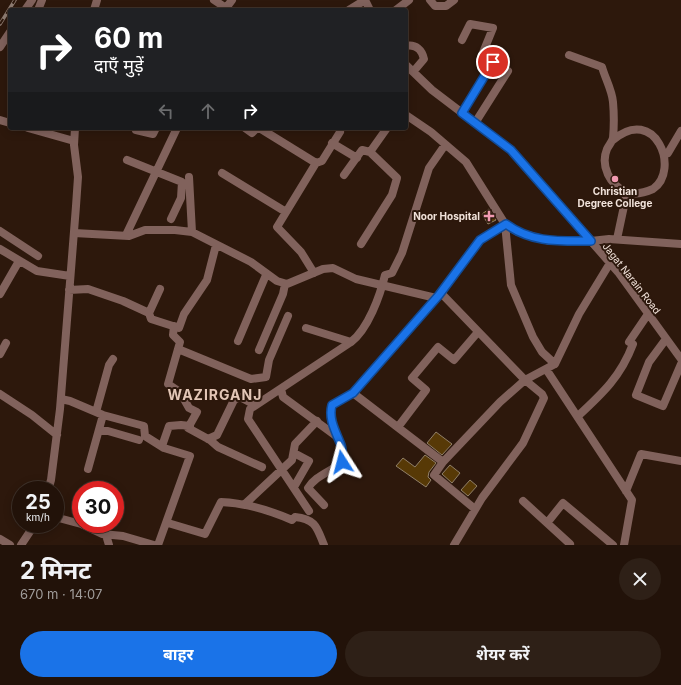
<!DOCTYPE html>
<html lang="hi">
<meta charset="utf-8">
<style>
:root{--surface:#221209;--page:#2e2017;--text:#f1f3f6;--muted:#a29e9c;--line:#3f322a;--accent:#1a73e8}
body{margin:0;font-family:Inter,"Noto Sans Devanagari",sans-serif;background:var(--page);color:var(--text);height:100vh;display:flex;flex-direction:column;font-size:15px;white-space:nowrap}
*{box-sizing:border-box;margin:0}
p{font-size:13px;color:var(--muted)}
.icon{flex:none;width:22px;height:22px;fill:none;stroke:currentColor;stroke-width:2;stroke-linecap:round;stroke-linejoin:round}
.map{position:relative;height:545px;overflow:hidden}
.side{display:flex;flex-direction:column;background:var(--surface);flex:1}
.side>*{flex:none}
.banner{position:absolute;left:8px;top:8px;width:400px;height:122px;border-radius:4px;box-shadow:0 2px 10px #0003,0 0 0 1px var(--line);background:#202124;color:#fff;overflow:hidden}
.speed{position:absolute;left:12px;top:481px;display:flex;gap:8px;font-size:20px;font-weight:700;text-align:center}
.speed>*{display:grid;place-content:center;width:52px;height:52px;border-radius:50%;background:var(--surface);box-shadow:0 2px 10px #0003,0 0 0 1px var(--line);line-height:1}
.speed small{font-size:10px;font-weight:400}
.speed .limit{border:6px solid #d22;background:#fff;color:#111}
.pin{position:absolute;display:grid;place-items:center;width:34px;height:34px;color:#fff;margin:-17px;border:2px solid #fff;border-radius:50%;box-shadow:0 1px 4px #0007}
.me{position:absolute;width:44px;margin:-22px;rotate:351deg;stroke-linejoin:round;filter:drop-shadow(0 0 3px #0008)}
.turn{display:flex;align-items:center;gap:14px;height:84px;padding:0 20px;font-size:18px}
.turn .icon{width:52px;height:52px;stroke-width:2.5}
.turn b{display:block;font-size:28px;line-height:34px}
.lanes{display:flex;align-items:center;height:38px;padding:0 20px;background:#0003;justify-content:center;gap:20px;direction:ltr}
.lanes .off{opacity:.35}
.round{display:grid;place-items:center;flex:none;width:42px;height:42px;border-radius:21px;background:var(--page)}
.overview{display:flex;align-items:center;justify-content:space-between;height:68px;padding:0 20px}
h1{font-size:24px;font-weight:700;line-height:30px}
.primary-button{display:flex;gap:8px;margin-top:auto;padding:8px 20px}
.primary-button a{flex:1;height:46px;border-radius:24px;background:var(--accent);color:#fff;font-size:16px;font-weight:700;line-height:46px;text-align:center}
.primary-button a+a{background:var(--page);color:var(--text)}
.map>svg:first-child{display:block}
</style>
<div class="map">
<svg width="681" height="545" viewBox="0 0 681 545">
<rect width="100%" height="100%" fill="#2d180c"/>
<path fill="#573906" stroke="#907f68" d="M489,209l7,11 -8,4 -6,-10z
M436,432l16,12 -10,11 -15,-12z
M425,455l11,8 -7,9 -1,5 3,3 -5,7 -30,-21 7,-8 12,9z
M450,465l10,8 -8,10 -10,-9z
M470,480l7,6 -9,10 -7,-6z"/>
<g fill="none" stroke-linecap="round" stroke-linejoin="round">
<path stroke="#81625c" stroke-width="8" d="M214,0l15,10
M365,0l5,10
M430,0l5,6h11l8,-6
M226,8l6,-8
M25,10l7,-10
M38,10l4,-10
M94,10l3,-10
M349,10l16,-10
M396,10l13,-10
M462,40l8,-16 23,4 -11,27 11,7 -31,51
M406,46c10,-2 16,4 18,13l-11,13
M0,47l10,-15
M569,55l33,12c3,11 10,23 11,35 1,11 1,25 0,36 -1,4 -4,7 -6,11 -7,17 3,36 19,43 9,3 18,1 27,-3 28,-19 2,-85 -40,-49
M406,65l26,25 79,60 107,122 63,87
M406,115l25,17 35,30 39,62 13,8 31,9h42l18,-2 72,5
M0,120l10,3
M475,123l33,-52
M28,128l46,13
M245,128l7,5 4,-4h5l55,34
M136,130l17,4 3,-6
M332,143l25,15
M668,153l13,-22
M127,160l55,22 -1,16 -10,21
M222,173l64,39
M344,175l18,-25 8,2 17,-24
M189,177l3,55
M0,231l38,25
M74,233l55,3 16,-6h30l17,2 59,30 26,19 10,3 36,-15 10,-1 23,11 80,19
M126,235l51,-107
M617,239l10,-47
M361,244l31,-49 5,-17 -27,-26
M0,249l37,22 33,5
M314,273l-13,-21 -24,-25 39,-64 6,-2 18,-29
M69,290l19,-1 35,12 26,12 2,6 28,9 5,-14 23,-34 9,-35
M441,293l84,87 17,14 2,4 -21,45 -41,55 -28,47
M0,294l19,-33
M149,313l11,-24
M174,326l-1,9 7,7 -12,42 12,8 9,16 8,4 -9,16 22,12 8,7 44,20
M306,328l45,14c17,-13 29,-46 34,-67l7,-2 10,-20 27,-85 16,-23
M666,339l-17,23 -13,33 27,11 18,-42
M238,341l28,-66
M178,349l73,30 15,-2 3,-17 19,-44
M259,350l24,-56 2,-10
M0,354l6,-11
M546,369l86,131 -8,45
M281,389l2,8 53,39
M353,393l90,69
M0,394l32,21 25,20
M61,399l9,2 33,14 41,11 1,10 19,12 26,8 -32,89
M96,412l13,-47 4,-6
M578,416c25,-23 43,-40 55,-72l-4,-2 19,-28
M398,427l28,-37 -14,-12 26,-31 16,13 24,-28
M99,431h9l31,9
M208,439l9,-4 17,-35 6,-3 15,8
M162,446l7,-20 12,-1 9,1
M88,469l15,-54
M294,487l15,-26 -15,-8
M48,490l3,-10 9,-71 16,-203 2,-29 -4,-32 1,-17
M626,491l15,-37 40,7
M523,501l47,43
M245,504l47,-44 3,-16 22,-23
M324,505l-16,-17c8,-13 23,-16 34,-26 0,-6 1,-12 -1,-17 -5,-13 -13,-26 -9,-40l21,-12 86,-98 41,-55 25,-16 6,61 22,52 9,15 13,12
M475,509l-41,-34 9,-13 57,-60 25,-22 30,-16 24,-50 31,-51
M309,511l-61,-92 2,-10 101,-67
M55,517l26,7
M168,523l37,11 16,-32c26,1 48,8 71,18l3,-3c21,2 22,11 29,28
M547,523l16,-20 50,42
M81,524l21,10 21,2 31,9
M106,535l3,10
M0,539l10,6
M21,545l14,-21"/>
<defs>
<path id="rail" d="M0,24l15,-24"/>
</defs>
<use href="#rail" stroke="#8f7d73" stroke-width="3.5"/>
<use href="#rail" stroke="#2d180c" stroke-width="2" stroke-dasharray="6" stroke-linecap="butt"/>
</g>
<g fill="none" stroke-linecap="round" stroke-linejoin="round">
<defs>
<path id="route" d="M342,462c0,-6 1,-12 -1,-17 -5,-13 -13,-26 -9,-40l21,-12 86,-98 41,-55 26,-16c26,19 53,17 85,17l-80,-91 -49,-37 31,-51"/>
</defs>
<use href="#route" stroke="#114b97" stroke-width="10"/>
<use href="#route" stroke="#1a73e8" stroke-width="7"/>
</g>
<g fill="#f19ab1" stroke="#2d180c" stroke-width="1.5">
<circle cx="615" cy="179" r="4"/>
<path d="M487 210h4v4h4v4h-4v4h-4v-4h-4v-4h4z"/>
</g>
<g text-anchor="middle" stroke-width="4" stroke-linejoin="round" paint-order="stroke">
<g font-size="10" font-weight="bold" fill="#f2e3db" stroke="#2d180c">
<text x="615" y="195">Christian<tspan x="615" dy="12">Degree College</tspan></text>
<text x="480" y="220" text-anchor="end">Noor Hospital</text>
</g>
<g font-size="10" fill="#f2e3db" stroke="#2d180c">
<text transform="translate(632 278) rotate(52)" y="4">Jagat Narain Road</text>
</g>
<g font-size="14" font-weight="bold" letter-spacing="1" fill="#e3c6b6" stroke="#2d180c">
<text x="215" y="400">WAZIRGANJ</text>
</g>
</g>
</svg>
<div class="speed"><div>25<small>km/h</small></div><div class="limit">30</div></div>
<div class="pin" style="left:493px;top:62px;background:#d93025"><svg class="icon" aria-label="arrive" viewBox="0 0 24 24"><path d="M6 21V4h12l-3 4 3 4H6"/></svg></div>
<svg class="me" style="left:342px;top:462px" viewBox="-20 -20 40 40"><path d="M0-17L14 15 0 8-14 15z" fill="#1a73e8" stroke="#fff" stroke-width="4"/></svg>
<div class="banner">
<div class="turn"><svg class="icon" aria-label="right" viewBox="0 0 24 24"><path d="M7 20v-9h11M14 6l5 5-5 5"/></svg><div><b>60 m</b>दाएँ मुड़ें</div></div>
<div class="lanes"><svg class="icon off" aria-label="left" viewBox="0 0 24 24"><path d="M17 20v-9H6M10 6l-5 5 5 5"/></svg><svg class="icon off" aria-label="ahead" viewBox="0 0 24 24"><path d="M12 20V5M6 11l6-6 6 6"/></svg><svg class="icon" aria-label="right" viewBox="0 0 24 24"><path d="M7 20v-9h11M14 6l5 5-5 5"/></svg></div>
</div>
</div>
<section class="side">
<div class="overview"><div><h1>2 मिनट</h1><p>670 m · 14:07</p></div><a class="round"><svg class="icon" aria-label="close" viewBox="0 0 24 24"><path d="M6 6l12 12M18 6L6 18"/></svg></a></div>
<div class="primary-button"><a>बाहर</a><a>शेयर करें</a></div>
</section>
